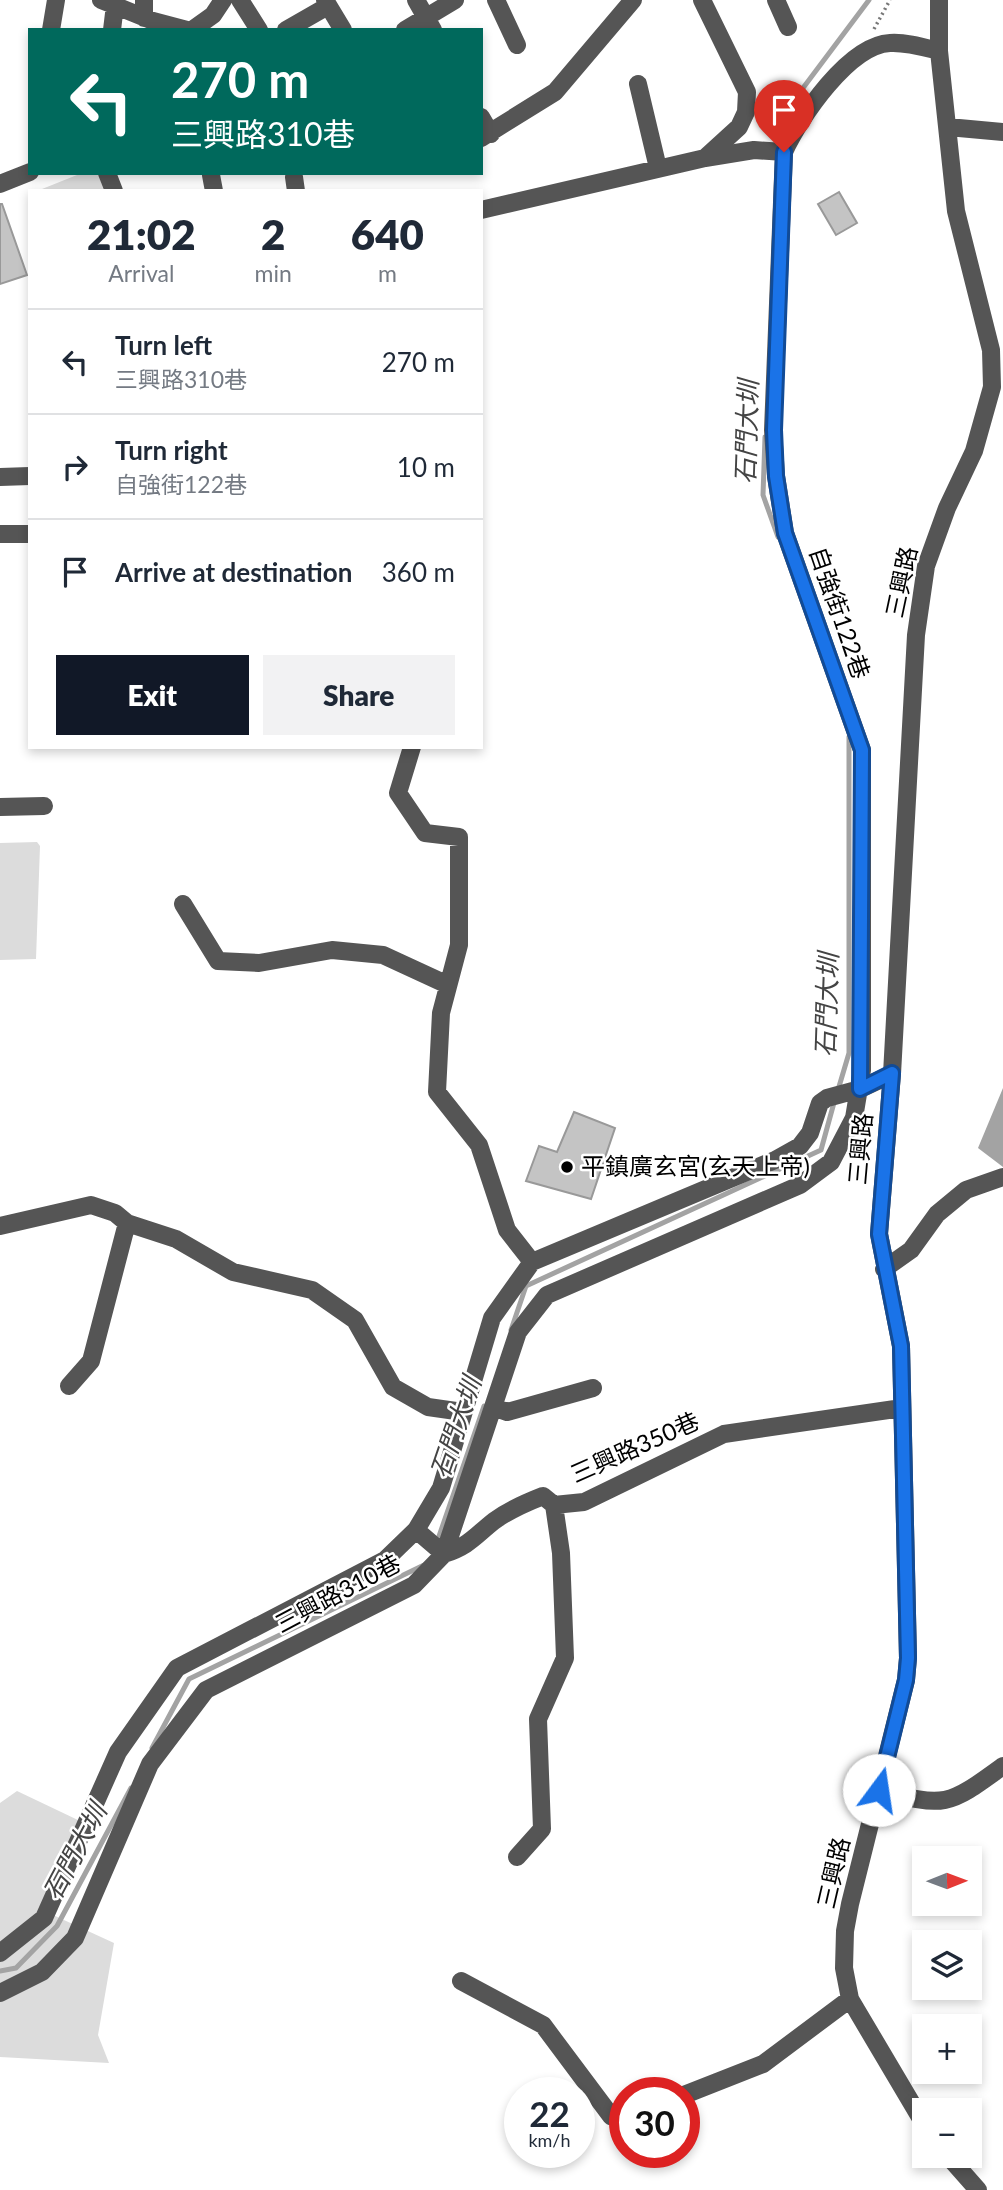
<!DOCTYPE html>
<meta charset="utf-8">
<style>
:root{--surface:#fff;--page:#f2f2f3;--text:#1f2937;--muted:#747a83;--line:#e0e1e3;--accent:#111827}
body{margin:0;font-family:Lato,"Noto Sans TC",sans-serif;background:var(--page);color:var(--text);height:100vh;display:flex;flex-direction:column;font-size:26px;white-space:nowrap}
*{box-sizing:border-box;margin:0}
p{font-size:23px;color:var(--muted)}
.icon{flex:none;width:38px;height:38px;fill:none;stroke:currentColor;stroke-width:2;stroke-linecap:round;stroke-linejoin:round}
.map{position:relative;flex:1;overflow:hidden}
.panel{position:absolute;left:28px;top:189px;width:455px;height:560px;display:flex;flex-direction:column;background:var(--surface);border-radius:0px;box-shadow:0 4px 10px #0003}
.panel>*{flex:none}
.guide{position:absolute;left:28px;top:28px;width:455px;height:147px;border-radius:0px;box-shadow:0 4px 10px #0003;background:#00695c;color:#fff;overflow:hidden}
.needle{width:46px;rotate:89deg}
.controls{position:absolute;left:912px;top:1846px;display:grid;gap:14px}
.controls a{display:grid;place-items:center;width:70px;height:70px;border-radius:0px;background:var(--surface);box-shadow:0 4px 10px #0003;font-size:35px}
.speed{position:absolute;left:504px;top:2077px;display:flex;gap:14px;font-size:35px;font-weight:700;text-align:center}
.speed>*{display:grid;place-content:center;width:91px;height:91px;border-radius:50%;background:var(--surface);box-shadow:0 4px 10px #0003;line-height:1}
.speed small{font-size:18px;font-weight:400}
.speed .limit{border:10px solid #d22;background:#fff;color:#111}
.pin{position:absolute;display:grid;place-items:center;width:60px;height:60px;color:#fff;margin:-72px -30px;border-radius:50% 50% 50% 0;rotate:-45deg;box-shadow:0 0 7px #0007}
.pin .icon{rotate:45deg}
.me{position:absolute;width:77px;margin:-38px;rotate:14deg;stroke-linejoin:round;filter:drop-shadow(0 0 5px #0008)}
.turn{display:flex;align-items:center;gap:24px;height:147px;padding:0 28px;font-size:32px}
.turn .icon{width:91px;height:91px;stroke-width:2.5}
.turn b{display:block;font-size:49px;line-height:60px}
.eta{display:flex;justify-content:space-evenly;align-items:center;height:119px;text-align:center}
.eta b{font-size:42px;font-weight:800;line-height:49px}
.button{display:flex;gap:14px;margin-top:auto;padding:14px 28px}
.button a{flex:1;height:80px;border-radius:0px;background:var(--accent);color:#fff;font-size:28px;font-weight:800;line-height:80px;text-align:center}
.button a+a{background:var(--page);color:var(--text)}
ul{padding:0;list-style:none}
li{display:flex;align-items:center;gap:21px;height:105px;padding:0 28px;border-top:2px solid var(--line)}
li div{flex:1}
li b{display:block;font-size:26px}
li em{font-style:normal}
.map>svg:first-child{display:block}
</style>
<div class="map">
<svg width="1003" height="2190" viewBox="0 0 1003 2190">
<rect width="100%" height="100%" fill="#fff"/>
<path fill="#dcdcdc" d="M82,173h16l6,18h-67z
M37,842l3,4 -4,113 -36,1v-117z
M17,1791l63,30 -40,88 74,34 -16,92 11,28 -109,-6v-254z"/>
<path fill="#a3a3a3" d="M1003,1088v79l-25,-19z"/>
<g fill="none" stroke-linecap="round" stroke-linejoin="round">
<path stroke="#a3a3a3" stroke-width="5" d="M778,148l1,-28 90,-120
M765,437l-2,58 15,42
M838,1090l11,-37v-316
M511,1330l15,-44 295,-136 14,-51
M437,1542l47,-136
M152,1748l37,-69 235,-114
M0,1971l16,-3 41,-42 74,-138"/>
</g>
<path fill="#c4c4c4" stroke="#999" stroke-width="2" d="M839,192l18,31 -21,12 -18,-31z
M0,204h2l25,71 -27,9z
M574,1112l41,16 -24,71 -65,-18 13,-35 18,6z"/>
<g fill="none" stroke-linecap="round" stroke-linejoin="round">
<path stroke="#777" stroke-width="3.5" stroke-dasharray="2 3.5" stroke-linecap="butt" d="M874,29l16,-29"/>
<path stroke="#555" stroke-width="18" d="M101,0l52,21 34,9
M240,0l19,30
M325,0l18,30
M416,0l17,30
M496,0l21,45
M702,0l45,92 -1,20 -7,15 -34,31
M776,0l12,27
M144,18v-18
M51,30l5,-30
M112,30l3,-25
M192,30l21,-15 10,-15
M286,30l42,-24
M405,30l50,-30
M638,84l20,84
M481,117l10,17
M948,127l55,5
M481,138l74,-46 78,-92
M107,173l7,18
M211,175l3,16
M294,177l2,14
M0,184l30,-12
M481,210l224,-52 49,-8 30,2
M0,477l30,-1
M0,534h30
M412,747l-14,46 27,40 34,4v108l-18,68 -4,79 42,53 28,85 25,32
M0,807l44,-1
M183,904l35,57 41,2 73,-13 51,5 65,30
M0,1226l91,-21 24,8 12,10 49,16 57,33 79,18 43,30 38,67 35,20 35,5
M884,1269l27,-19 26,-36 29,-24 37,-13
M69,1386l22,-25 36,-138
M493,1407l14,5 86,-24
M416,1530l28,24c25,-8 31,-18 50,-33 15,-11 31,-18 49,-25l11,9 30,-3 140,-68 178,-26
M879,1790c67,18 69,16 124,-24
M517,1857l25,-28 -4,-110 27,-61 -4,-105 -7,-48
M0,1953l44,-35 74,-166 59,-84 208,-108 31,-30 25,-42 51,-170 40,-56 243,-102 25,-14 10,-13 10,-30 7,-5 33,-9 32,-15
M461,1981l82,44 68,91 14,-2
M0,1993l42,-21 33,-34 75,-174 56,-74 208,-105 30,-31 74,-222 29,-37 253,-110 31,-23 23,-44 8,-48v-320l-77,-217 -9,-57 -3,-46 11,-278c16,-35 65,-107 106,-109 16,-1 33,4 49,8
M684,2095l79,-31 87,-65
M924,2124l-74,-125 -6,-31 1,-37 5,-27 56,-224 2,-22 -7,-312 -22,-112 13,-160 24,-439 10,-69 21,-58 27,-57 18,-64 -1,-37 -35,-139 -17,-160v-51
M948,2156l30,34"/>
</g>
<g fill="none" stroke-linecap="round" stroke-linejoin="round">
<defs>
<path id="route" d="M784,152l-10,278 2,46 9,57 77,217 -2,339 32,-16 -13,161 22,112 7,312 -2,22 -27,110"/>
</defs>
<use href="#route" stroke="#114b97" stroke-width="18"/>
<use href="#route" stroke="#1a73e8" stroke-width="12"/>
</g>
<circle fill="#000" stroke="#fff" stroke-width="2.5" cx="567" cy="1167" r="7"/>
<g text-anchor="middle" stroke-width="5" stroke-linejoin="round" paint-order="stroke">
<g font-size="24" fill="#000" stroke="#fff">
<text transform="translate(902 582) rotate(-78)" y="8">三興路</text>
<text transform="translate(839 613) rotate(71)" y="8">自強街122巷</text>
<text transform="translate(861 1149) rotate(-85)" y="8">三興路</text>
<text transform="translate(635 1448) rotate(-24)" y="8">三興路350巷</text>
<text transform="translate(338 1594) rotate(-28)" y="8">三興路310巷</text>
<text transform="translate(834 1873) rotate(-77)" y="8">三興路</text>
</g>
<g font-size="24" fill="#000" stroke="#fff" text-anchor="start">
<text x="581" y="1175">平鎮廣玄宮(玄天上帝)</text>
</g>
<g font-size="26" font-style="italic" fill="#444" stroke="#fff">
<text transform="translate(747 432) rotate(-88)" y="9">石門大圳</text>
<text transform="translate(827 1005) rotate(-88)" y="9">石門大圳</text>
<text transform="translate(456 1428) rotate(-71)" y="9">石門大圳</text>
<text transform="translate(75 1852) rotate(-62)" y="9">石門大圳</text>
</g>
</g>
</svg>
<div class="controls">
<a><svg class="needle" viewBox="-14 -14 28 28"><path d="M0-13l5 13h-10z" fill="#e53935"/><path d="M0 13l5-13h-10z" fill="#747a83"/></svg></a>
<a><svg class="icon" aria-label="layers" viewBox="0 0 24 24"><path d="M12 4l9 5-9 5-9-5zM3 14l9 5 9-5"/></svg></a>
<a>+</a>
<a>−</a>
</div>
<div class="speed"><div>22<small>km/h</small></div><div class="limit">30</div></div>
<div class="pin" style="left:784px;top:152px;background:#d93025"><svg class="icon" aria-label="arrive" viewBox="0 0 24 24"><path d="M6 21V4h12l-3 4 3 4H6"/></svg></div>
<svg class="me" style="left:879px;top:1790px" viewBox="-20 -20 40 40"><circle r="19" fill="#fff"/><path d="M0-13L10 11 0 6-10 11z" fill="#1a73e8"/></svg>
<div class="guide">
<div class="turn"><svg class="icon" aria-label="left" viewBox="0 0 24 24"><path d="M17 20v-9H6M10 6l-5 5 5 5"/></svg><div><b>270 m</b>三興路310巷</div></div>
</div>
<section class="panel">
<div class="eta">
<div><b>21:02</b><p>Arrival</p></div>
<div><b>2</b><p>min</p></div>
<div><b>640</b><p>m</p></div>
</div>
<ul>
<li><svg class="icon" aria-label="left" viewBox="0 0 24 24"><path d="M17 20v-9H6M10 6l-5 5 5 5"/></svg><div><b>Turn left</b><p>三興路310巷</p></div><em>270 m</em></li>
<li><svg class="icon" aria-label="right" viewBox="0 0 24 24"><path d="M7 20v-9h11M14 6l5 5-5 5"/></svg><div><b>Turn right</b><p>自強街122巷</p></div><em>10 m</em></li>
<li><svg class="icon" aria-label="arrive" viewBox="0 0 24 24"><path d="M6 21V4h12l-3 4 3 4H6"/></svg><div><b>Arrive at destination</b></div><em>360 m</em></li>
</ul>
<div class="button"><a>Exit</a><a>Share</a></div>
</section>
</div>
